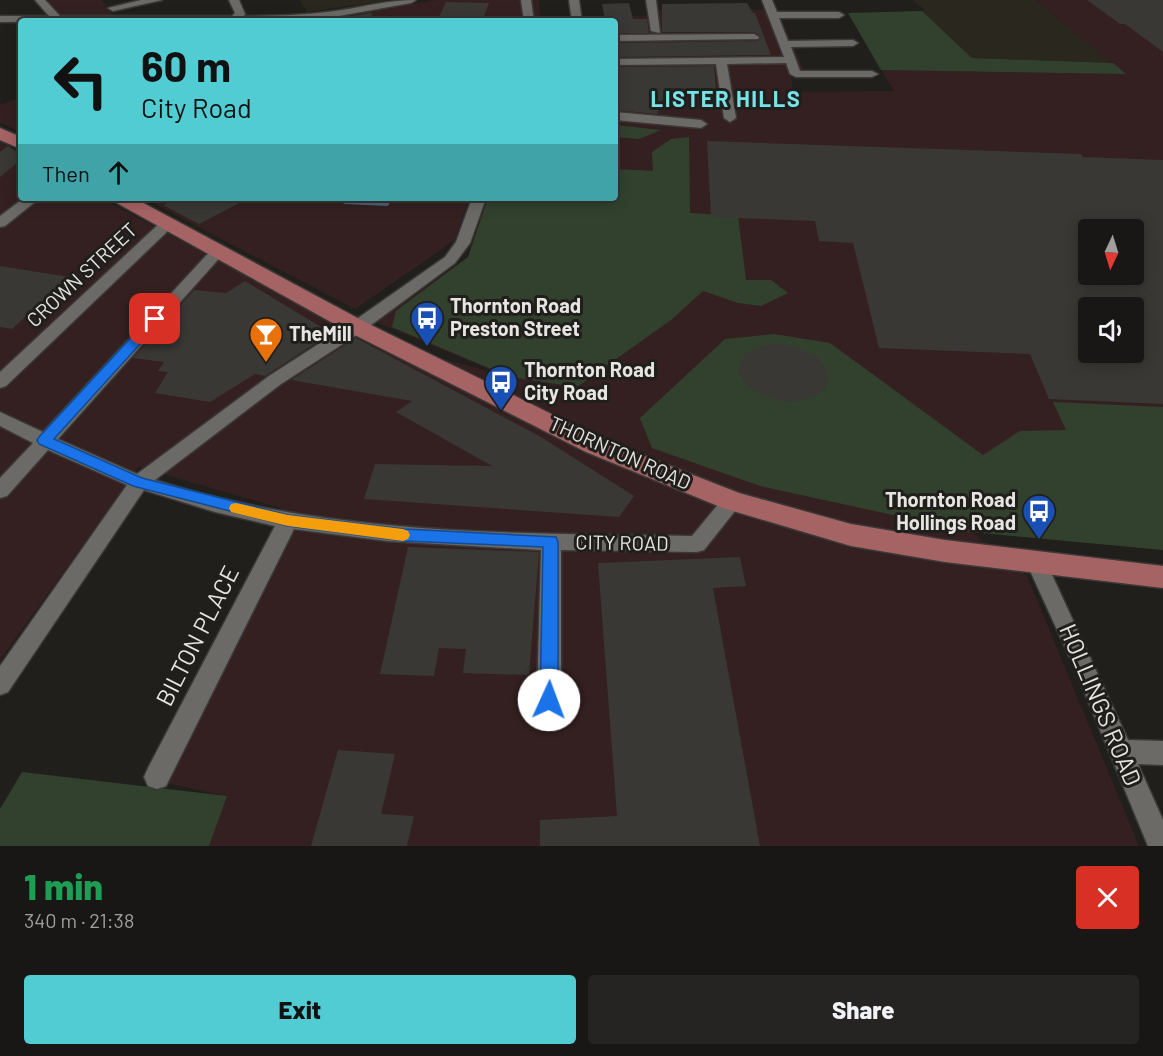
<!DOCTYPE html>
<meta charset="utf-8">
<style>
:root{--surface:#181715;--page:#252422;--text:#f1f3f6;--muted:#9f9fa0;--line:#363634;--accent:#51ccd2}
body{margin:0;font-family:Barlow,sans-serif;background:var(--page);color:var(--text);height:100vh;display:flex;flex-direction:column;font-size:22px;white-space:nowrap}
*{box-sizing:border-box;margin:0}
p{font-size:20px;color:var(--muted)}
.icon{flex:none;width:33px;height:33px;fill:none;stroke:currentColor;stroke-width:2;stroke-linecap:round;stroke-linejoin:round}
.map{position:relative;height:846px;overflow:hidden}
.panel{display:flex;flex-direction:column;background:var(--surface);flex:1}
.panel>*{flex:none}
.banner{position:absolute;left:18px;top:18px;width:600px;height:183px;border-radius:6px;box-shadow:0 3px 15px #0003,0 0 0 2px var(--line);background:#51ccd2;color:#111;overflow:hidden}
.needle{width:39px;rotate:184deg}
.controls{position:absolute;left:1078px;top:219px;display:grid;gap:12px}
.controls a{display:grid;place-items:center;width:66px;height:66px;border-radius:6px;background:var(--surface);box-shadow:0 3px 15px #0003,0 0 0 2px var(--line);font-size:30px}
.pin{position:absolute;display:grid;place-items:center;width:51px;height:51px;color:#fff;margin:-26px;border-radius:12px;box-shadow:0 3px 9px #0006}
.me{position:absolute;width:66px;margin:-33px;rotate:2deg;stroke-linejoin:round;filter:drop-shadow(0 0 4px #0008)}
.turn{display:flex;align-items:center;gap:21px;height:126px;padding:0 24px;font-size:27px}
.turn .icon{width:78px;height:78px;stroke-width:2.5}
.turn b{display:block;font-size:42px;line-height:51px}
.then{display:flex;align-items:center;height:57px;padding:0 24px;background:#0003;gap:12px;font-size:22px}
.round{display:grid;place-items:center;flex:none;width:63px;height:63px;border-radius:6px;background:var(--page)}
.overview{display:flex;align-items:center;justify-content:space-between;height:102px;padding:0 24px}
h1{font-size:36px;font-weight:800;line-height:45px;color:#1e9e55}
.primary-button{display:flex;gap:12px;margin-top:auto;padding:12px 24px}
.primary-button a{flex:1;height:69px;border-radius:6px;background:var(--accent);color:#111;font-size:24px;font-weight:800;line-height:69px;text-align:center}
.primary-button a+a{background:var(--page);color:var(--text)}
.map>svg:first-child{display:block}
</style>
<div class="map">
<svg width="1163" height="846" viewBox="0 0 1163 846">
<rect width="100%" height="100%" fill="#201f1c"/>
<path fill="#2a271f" d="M300,0h90l-83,12z
M912,0h124l77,63 -141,-5 -50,-47 3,-1z"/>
<path fill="#342021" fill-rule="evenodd" d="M44,0h58l11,16 -53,1z
M437,0h102l1,21h-234z
M1036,0h127v550l-191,-18 55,44 112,270h-930l17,-50 -78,-17 136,-270 -145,-42 -139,193v-519l21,12v45h80l261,139 141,38 -127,-53 92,-65 20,-59h127v-177h-33v-4l73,-1 3,-6h119l26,58 -12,8 2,16 101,-1 -13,-21 244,4zM1089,230h45v44h-45zM1089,308h45v44h-45z
M21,97v36l-21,-11v-17z
M143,198h326l-14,42 -100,69z"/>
<path fill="#32412e" d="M922,11l50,47 141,5 13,11 -245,-4 -33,-57z
M615,125l46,5 -22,9 -24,-2z
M689,137l1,76 48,3 8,64h25l17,13 -27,13 -23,-3 -35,-12 -32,29 -94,67 -67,-10 -118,-50 4,-16 72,-54 20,-59h127v-29l38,2 -1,-19 19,-13z
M774,334l56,9 153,112 37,-24 46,-1 -13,-28 110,5v143l-192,-18 -211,-46 -108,-38 -12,-30 85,-79z
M22,772l205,24 -18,50h-209v-37z"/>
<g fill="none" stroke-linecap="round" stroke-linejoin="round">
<path stroke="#506077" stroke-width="4" d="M345,202l42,2"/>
</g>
<path fill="#393834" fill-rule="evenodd" d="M1087,0h76v52l-38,-28h-5z
M446,2l43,1 -7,18h-45z
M629,3l4,16h14l2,14h-34v-12h-10l-3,-17z
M747,3l6,10h2l16,42 -156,2v-14l143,-2 3,-5 -7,-4h-92v-28z
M371,13l4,8h-35v-3z
M714,66l2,24 -49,-2 -10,26 -42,-4v-43z
M707,141l374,13 2,3 80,3v244l-114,-5 -19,-45 -151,-6 -26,-105 -34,-2 -4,-20 -104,-4zM1089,230h45v44h-45zM1089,308h45v44h-45z
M8,146l13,9v5l-21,17v-25z
M178,198h71l-50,26 -36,-19z
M0,266l69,11 -57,52 -12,-2z
M245,281l86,52 -66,43 -10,-2 -45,28 -55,-9 13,-21 -10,-1 6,-9 -31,-4 61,-68 32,3z
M356,338l185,99 93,59 -15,21 -255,-18 11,-35 117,2 -96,-54 16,-11 -121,-21z
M769,344l26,2 22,11 9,12 2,10 -3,9 -9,8 -23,6 -16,-2 -24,-10 -10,-9 -4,-10 1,-10 8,-9z
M408,547l131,5 -10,123 -66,-2 3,-24 -27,-1 -5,28 -54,-2z
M740,557l6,29 -33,2 47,258h-220v-26l77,-4 -19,-253z
M338,750l57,4 -14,60 33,2 -7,30h-96z"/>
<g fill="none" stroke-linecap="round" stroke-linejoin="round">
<defs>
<path id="minor" d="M35,0h10l15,16h172l3,-3 -6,-13h10l6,14 -1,2c32,0 66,-1 98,-6 25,-4 48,-10 74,-10l-5,3 -72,13 -63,5 -276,1v-6h49z
M141,0h21l-49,11 -5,-3z
M521,0h10l3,21h-10z
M569,0h10l3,21h-10z
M646,0h10l4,33 -9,-2z
M762,0h10l5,12h62l5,3 -5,3h-60l9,23 65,-1 5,3 -5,3 -62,1 9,24h72l6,3 -6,3h-76l-6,-3 -4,-11 -59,1 9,54 -6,4 -6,-4 -8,-54 -101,1v-6l169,-2z
M754,34l5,3 -1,2 -143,2v-6z
M615,112l86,8 6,4 -6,4 -86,-8z
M24,198h16l-35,28 -5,1v-11z
M472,198h14l-16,45 -15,20 -92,68 -82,53 -126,96c174,56 356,53 537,56l33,-40 7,-2 7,2 3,5 -3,5 -35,44 -7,2 -136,-2v150l-4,8 -8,3 -8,-3 -4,-8 4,-150 -154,-9 -93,-12 -128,257 -9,3 -9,-3 -4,-9 4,-9 127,-242 -60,-14 -71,-22 -136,202 -8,3v-29l127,-181 -79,-35 -41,46 -7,2v-20l33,-35 -33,-17v-14l43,20 171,-185h10l2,3 -2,3 -166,186 79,35 132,-98 82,-53 94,-66 11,-15z
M167,220l5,1 2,3 -2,3 -166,159 -6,2v-16l162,-151z
M1037,556l7,2 3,6 81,176 35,1v24l-25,-1 25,56v26h-15l-74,-179 -47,-103 3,-6z"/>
<path id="major" d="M0,128l21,9v12l-21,-9z
M112,198h22l231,124 239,118 135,53 112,31 94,16 218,26v22l-218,-26 -94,-16 -128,-38 -137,-56 -237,-120 -234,-130z"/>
</defs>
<use href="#minor" stroke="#3a3937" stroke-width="3"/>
<use href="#major" stroke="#3a3937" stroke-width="3"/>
<use href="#minor" fill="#6b6a66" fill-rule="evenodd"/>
<use href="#major" fill="#a66364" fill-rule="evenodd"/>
</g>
<path fill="#1a73e8" stroke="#114b97" stroke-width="1.5" d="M155,315l5,1v6l-106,117 88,39 146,37 116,14 152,8 2,5v158l-2,6 -7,2 -6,-2 -3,-6 3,-153 -139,-6 -116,-15 -155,-40 -94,-42 -2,-4 2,-3 112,-121z"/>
<path fill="#f59e0b" d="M236,503l52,12 115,14 5,2 2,4 -2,4 -5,2 -115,-15 -57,-14 -2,-4 2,-4z"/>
<defs>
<symbol id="bus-pin" viewBox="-11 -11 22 30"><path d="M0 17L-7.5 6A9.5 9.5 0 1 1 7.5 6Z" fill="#1a4fb4" stroke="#201f1c"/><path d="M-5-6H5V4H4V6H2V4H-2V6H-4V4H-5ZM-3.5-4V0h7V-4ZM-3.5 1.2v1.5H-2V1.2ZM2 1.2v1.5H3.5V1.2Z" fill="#fff"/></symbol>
<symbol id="bar-pin" viewBox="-11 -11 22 30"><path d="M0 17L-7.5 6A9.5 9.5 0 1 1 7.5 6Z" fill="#e8710a" stroke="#201f1c"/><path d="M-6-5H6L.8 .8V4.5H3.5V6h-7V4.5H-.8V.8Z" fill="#fff"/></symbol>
</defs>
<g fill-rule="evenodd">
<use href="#bus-pin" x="408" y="299" width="38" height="52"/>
<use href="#bar-pin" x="247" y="315" width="38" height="52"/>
<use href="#bus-pin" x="482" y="363" width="38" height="52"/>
<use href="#bus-pin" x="1020" y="492" width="38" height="52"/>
</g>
<g text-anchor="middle" stroke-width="6" stroke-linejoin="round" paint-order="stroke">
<g font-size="20" fill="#e6e5e3" stroke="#201f1c">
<text transform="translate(82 275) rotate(-43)" y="7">CROWN STREET</text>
<text transform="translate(620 453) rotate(24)" y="7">THORNTON ROAD</text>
<text transform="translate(622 543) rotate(1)" y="7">CITY ROAD</text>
</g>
<g font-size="20" font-weight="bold" fill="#e6e5e3" stroke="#201f1c" text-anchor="start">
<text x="450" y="313">Thornton Road<tspan x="450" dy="23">Preston Street</tspan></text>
<text x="289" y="341">TheMill</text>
<text x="524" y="377">Thornton Road<tspan x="524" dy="23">City Road</tspan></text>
<text x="1016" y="507" text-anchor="end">Thornton Road<tspan x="1016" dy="23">Hollings Road</tspan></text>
</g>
<g font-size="22" font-weight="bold" letter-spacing="1.5" fill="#77e3e9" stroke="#201f1c">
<text x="726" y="107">LISTER HILLS</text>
</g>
<g font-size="24" fill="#e6e5e3" stroke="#201f1c">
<text transform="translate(198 636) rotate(-63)" y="8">BILTON PLACE</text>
<text transform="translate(1100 705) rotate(67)" y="8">HOLLINGS ROAD</text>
</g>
</g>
</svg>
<div class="controls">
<a><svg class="needle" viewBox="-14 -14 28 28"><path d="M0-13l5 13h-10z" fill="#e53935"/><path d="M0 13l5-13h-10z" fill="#9f9fa0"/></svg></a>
<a><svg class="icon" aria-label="sound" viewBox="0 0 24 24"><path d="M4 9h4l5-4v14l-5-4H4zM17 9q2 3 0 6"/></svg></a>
</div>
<div class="pin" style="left:155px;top:319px;background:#d93025"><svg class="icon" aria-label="arrive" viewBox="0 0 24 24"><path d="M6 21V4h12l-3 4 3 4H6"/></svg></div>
<svg class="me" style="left:549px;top:700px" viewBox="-20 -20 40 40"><circle r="19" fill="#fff"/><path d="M0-13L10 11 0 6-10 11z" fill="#1a73e8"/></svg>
<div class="banner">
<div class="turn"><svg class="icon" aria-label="left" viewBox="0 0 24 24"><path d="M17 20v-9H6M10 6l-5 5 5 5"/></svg><div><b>60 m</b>City Road</div></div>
<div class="then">Then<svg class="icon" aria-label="ahead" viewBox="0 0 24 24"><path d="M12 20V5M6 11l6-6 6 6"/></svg></div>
</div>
</div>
<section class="panel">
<div class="overview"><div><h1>1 min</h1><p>340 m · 21:38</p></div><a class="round" style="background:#d93025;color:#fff"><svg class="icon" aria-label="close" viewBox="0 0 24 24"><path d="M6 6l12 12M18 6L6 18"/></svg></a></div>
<div class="primary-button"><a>Exit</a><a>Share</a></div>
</section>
